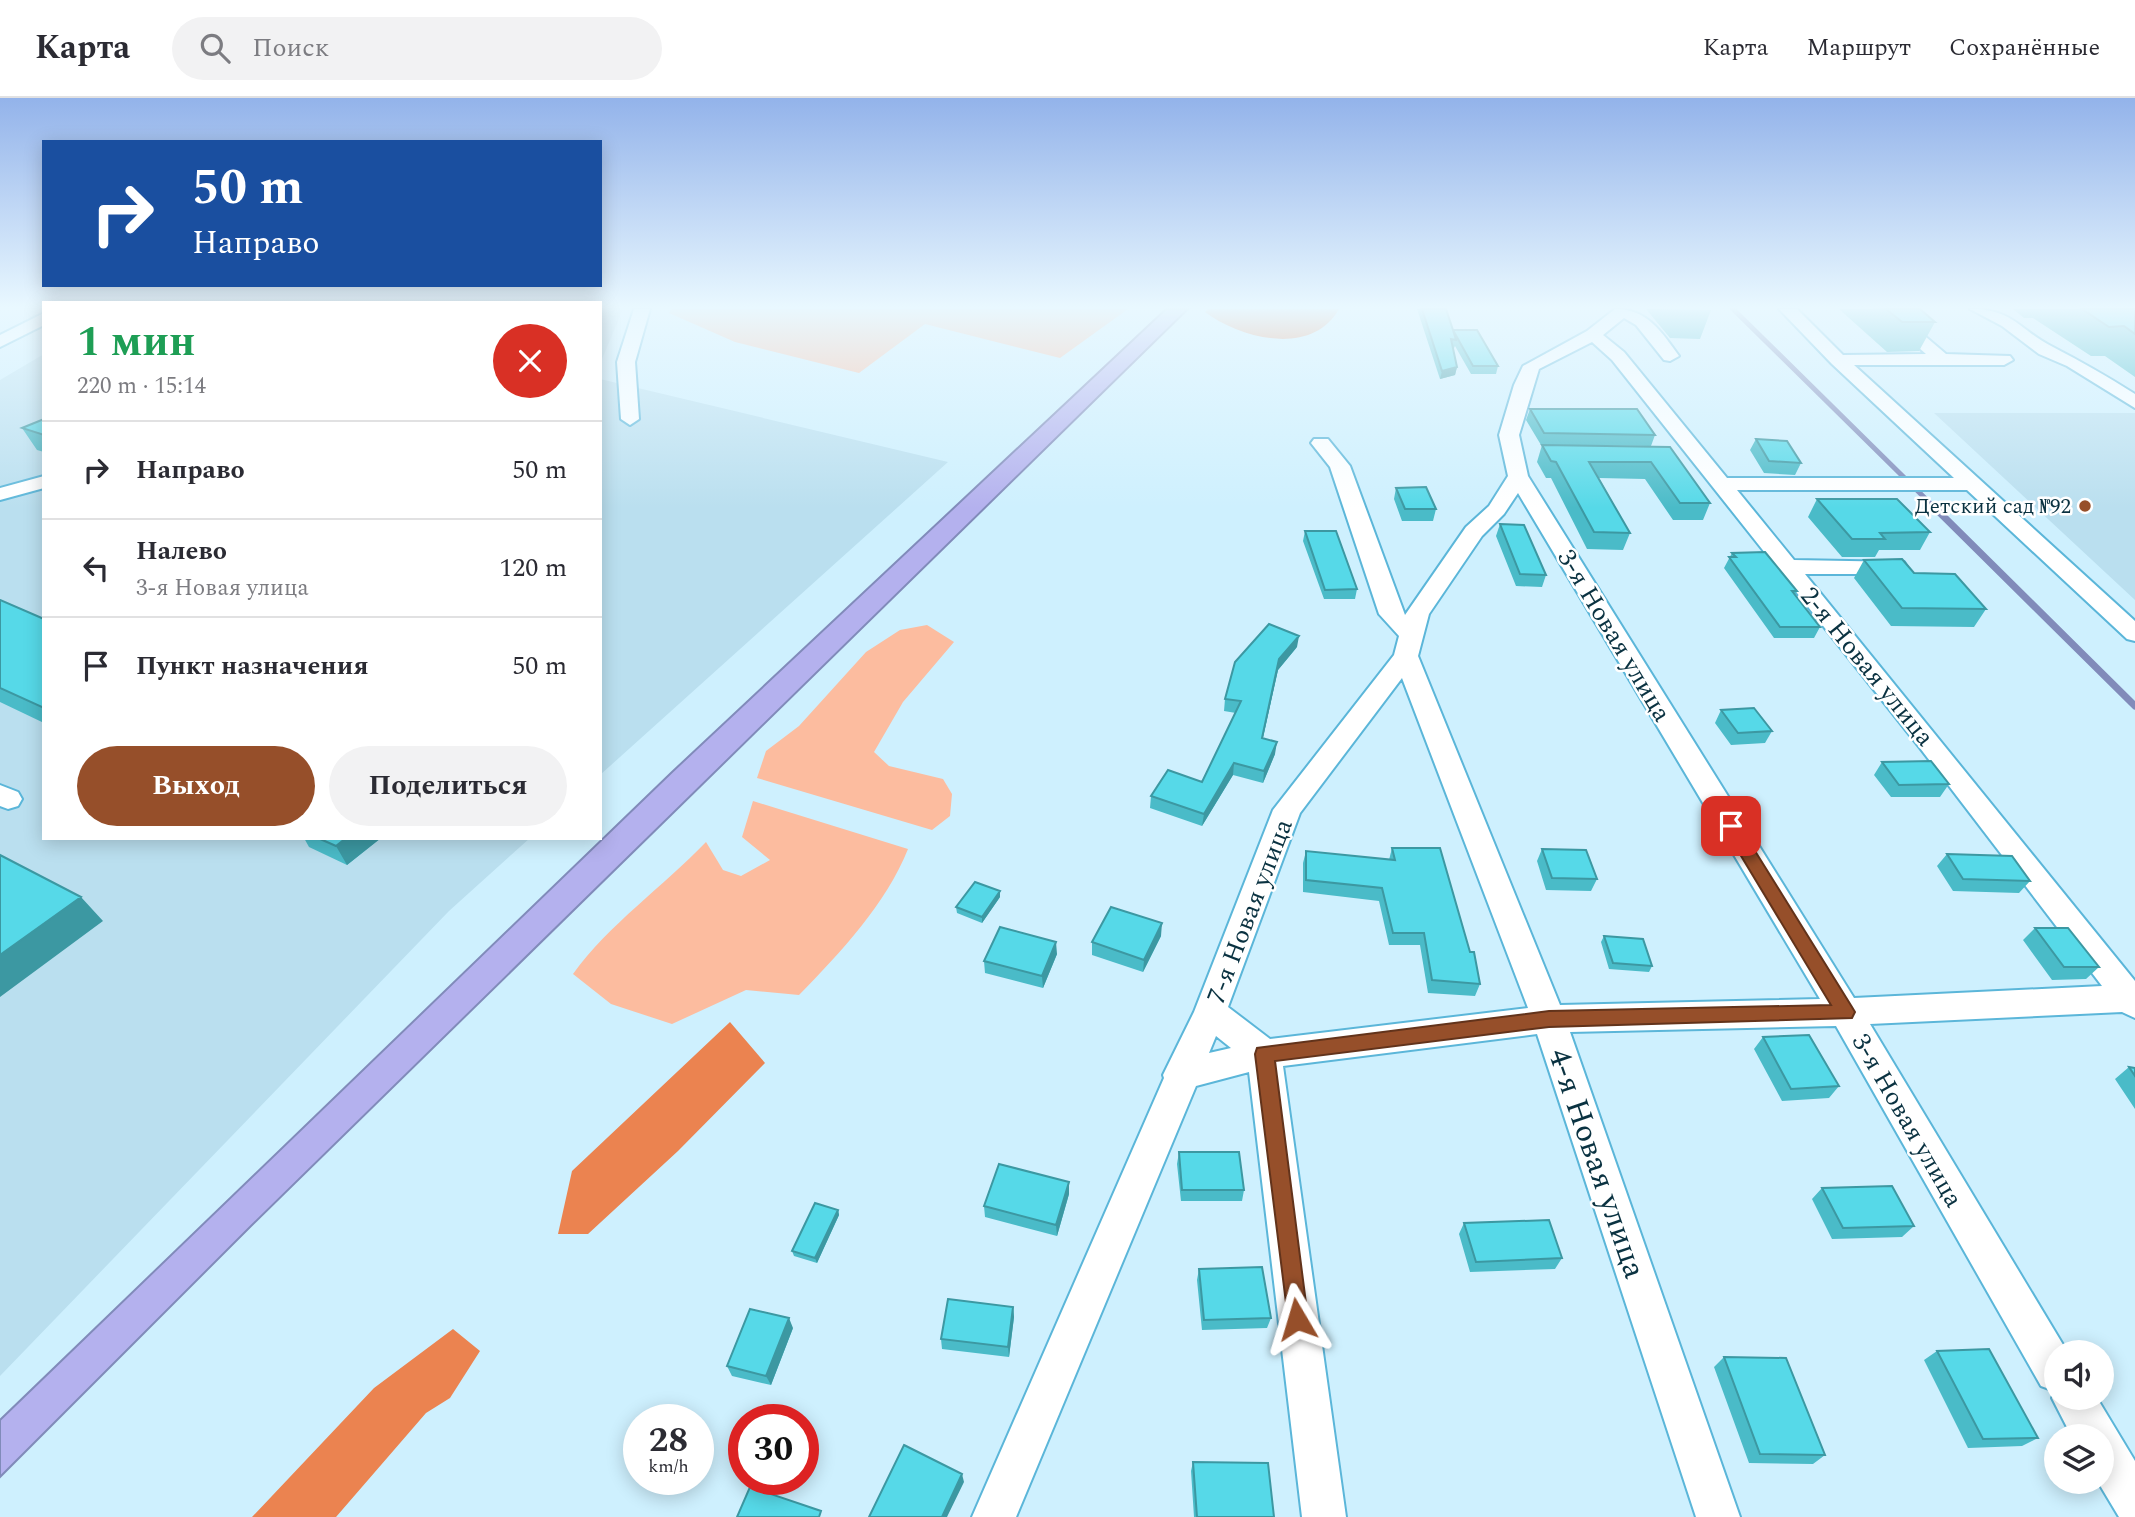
<!DOCTYPE html>
<html lang="ru">
<meta charset="utf-8">
<style>
:root{--surface:#fff;--page:#f2f2f3;--text:#2b2b33;--muted:#7c7c81;--line:#e1e1e2;--accent:#964f2a}
body{margin:0;font-family:Spectral,serif;background:var(--page);color:var(--text);height:100vh;display:flex;flex-direction:column;font-size:26px;white-space:nowrap}
*{box-sizing:border-box;margin:0}
p{font-size:23px;color:var(--muted)}
.icon{flex:none;width:38px;height:38px;fill:none;stroke:currentColor;stroke-width:2;stroke-linecap:round;stroke-linejoin:round}
.map{position:relative;flex:1;overflow:hidden}
.details{position:absolute;left:42px;top:203px;width:560px;height:539px;display:flex;flex-direction:column;background:var(--surface);border-radius:0px;box-shadow:0 4px 18px #0003}
.details>*{flex:none}
.top-card{position:absolute;left:42px;top:42px;width:560px;height:147px;border-radius:0px;box-shadow:0 4px 18px #0003;background:#1a4fa0;color:#fff;overflow:hidden}
.buttons{position:absolute;left:2044px;top:1242px;display:grid;gap:14px}
.buttons a{display:grid;place-items:center;width:70px;height:70px;border-radius:50%;background:var(--surface);box-shadow:0 4px 18px #0003;font-size:35px}
.speed{position:absolute;left:623px;top:1306px;display:flex;gap:14px;font-size:35px;font-weight:700;text-align:center}
.speed>*{display:grid;place-content:center;width:91px;height:91px;border-radius:50%;background:var(--surface);box-shadow:0 4px 18px #0003;line-height:1}
.speed small{font-size:18px;font-weight:400}
.speed .limit{border:10px solid #d22;background:#fff;color:#111}
.pin{position:absolute;display:grid;place-items:center;width:60px;height:60px;color:#fff;margin:-30px;border-radius:14px;box-shadow:0 4px 10px #0006}
.me{position:absolute;width:77px;margin:-38px;rotate:353deg;stroke-linejoin:round;filter:drop-shadow(0 0 5px #0008)}
.turn{display:flex;align-items:center;gap:24px;height:147px;padding:0 35px;font-size:32px}
.turn .icon{width:91px;height:91px;stroke-width:2.5}
.turn b{display:block;font-size:49px;line-height:60px}
.round{display:grid;place-items:center;flex:none;width:74px;height:74px;border-radius:37px;background:var(--page)}
.overview{display:flex;align-items:center;justify-content:space-between;height:119px;padding:0 35px}
h1{font-size:42px;font-weight:700;line-height:52px;color:#1e9e55}
.action{display:flex;gap:14px;margin-top:auto;padding:14px 35px}
.action a{flex:1;height:80px;border-radius:42px;background:var(--accent);color:#fff;font-size:28px;font-weight:700;line-height:80px;text-align:center}
.action a+a{background:var(--page);color:var(--text)}
ul{padding:0;list-style:none}
li{display:flex;align-items:center;gap:21px;height:98px;padding:0 35px;border-top:2px solid var(--line)}
li div{flex:1}
li b{display:block;font-size:26px}
li em{font-style:normal}
header{display:flex;align-items:center;gap:42px;box-sizing:border-box;height:98px;padding:0 35px;background:var(--surface);border-bottom:2px solid var(--line)}
header strong{font-size:33px}
nav{display:flex;gap:38px;margin-inline-start:auto;font-size:24px}
.search{width:490px;height:63px;background:var(--page);display:flex;align-items:center;gap:18px;box-sizing:border-box;padding:0 24px;border-radius:38px;color:var(--muted);font-size:26px}
.map>svg:first-child{display:block}
</style>
<header>
<strong>Карта</strong>
<div class="search"><svg class="icon" aria-label="search" viewBox="0 0 24 24"><circle cx="10" cy="10" r="6"/><path d="M15 15l6 6"/></svg>Поиск</div>
<nav><a>Карта</a><a>Маршрут</a><a>Сохранённые</a></nav>
</header>
<div class="map">
<svg width="2135" height="1419" viewBox="0 0 2135 1419">
<rect width="100%" height="100%" fill="#cef0fe"/>
<path fill="#badfef" d="M600,211h23l-23,55z
M44,256v484h486l-81,73 -449,465v-996z
M600,281l348,83 -348,313z
M1934,315h201v187z"/>
<path fill="#fcbc9f" d="M672,211h456l-68,49 -135,-34 -66,49 -124,-31 -66,-29z
M927,527l27,17 -51,60 -29,50 15,14 54,13 9,15 -2,22 -18,14 -175,-52 9,-27 33,-25 67,-74 34,-22z
M753,703l155,48c-22,55 -67,103 -109,146l-53,-5 -74,34 -61,-20 -38,-30c36,-50 90,-87 133,-132l17,28 18,6 29,-16 -28,-23z"/>
<path fill="#eb8350" d="M1208,211h131c-27,48 -98,30 -134,3z
M730,924l35,41 -87,88 -90,83h-30l14,-63z
M453,1231l27,22 -30,47 -24,15 -90,104h-84l122,-129z"/>
<path fill="#b4b1ee" stroke="#818bba" stroke-width="2" d="M1166,211h22l-938,918 -250,250v-57l672,-648z"/>
<g fill="none" stroke-linecap="round" stroke-linejoin="round">
<path stroke="#818bba" stroke-width="5" d="M1733,211l202,199"/>
<path stroke="#818bba" stroke-width="7" d="M1933,408l202,200"/>
<defs>
<path id="minor" d="M634,211h16l-15,53 4,57 -9,6 -9,-6 -4,-57z
M1615,211c32,0 46,22 64,47l-9,5 -6,-1 -28,-35 -12,-7 -21,17 21,17 103,126h227l-122,-114 -53,-55h18l46,46 83,-1 -51,-45h18l53,45 64,2 3,4 -9,5h-150l281,256v20l-8,-2 -160,-149h-230l57,70 110,2 3,5 -3,5 -8,2h-91l330,407v37l-13,-6 -252,12 198,329h-12v45h41l38,63v56h-16l-21,-35h4v-45h-30l-20,-39 3,-7 -14,-5 -205,-360 -266,6 170,485h-44l-159,-483 -254,32 63,451h-44l-53,-445 -53,14 -180,431h-44l192,-439 -1,-3 31,-63 79,-202 121,-155 5,-19 -20,-22 -49,-147 -19,-24 3,-4h14l22,27 55,149 61,-88 23,-21 19,-30 -9,-41 15,-50 9,-19 64,-35zM1592,244l20,18 308,388 182,238 -248,12 -326,-522 -9,-41 20,-66zM1518,395l302,506 -260,6 -142,-349 11,-42 53,-78 22,-22zM1402,580l126,330 -258,31 -42,-32 72,-194zM1216,938l15,12 -22,5z
M1970,211c44,0 49,21 83,38 29,15 55,30 82,47v14l-68,-42 -28,-12 -37,-28z
M44,215v12l-44,22v-12z
M44,378v12l-44,12v-12z
M0,687l18,7 4,7 -4,7 -10,3 -8,-3z"/>
</defs>
<use href="#minor" stroke="#5bb6d9" stroke-width="4"/>
<use href="#minor" fill="#fff" fill-rule="evenodd"/>
</g>
<path fill="#4abbc8" d="M1417,211h29l7,21 45,36 -2,8h-25l-16,-28 -1,2h-2l5,19 -2,8 -15,4z
M1646,211l65,1 -11,29 -30,-1z
M1839,211h81l15,13 -16,29 -32,1z
M2013,211h122v68l-30,-21h-14l-58,-38h-9z
M1530,311l125,26 -4,11 -110,-1 -15,-25z
M44,321v33l-7,-2 -15,-22z
M1756,341l45,24 -6,12 -31,-2 -14,-23z
M1542,347l128,2 40,56 -7,17h-30l-28,-41 -46,-1 31,55 -7,17 -36,-1 -36,-71h-5l-9,-16z
M1396,390l40,21 -3,12h-31l-8,-22z
M1817,401l113,33 -10,18h-41l-4,7h-33l-34,-40z
M1500,426l46,51 -4,12 -26,-1 -20,-50z
M1305,433l52,58 -2,10h-31l-21,-58z
M1732,455l65,38 -2,4 25,32 -6,11h-40l-50,-70z
M1864,462l50,13 72,36 -12,18 -83,-1 -37,-48z
M0,502l44,19v104l-44,-21z
M1297,549l-19,23 -15,68 12,16 -12,29 -30,-8 -31,51 -52,-18 1,-12 51,-14 34,-69 -12,-2 1,-12z
M1721,612l51,21 -7,12 -34,2 -16,-22z
M1882,664l67,22 -9,13h-49l-17,-22z
M304,740h77l-34,27 -38,-18z
M1392,750l88,136 -5,12 -47,-3 -8,-48h-31l-10,-44 -76,-9v-29l3,-12 83,9z
M1542,751l55,30 -6,12 -45,-1 -9,-29z
M1947,756l83,27 -11,12 -66,-2 -16,-25z
M1000,799l-18,26 -25,-10 -1,-6z
M2035,830l64,39 -13,12 -34,1 -29,-40z
M1161,838l-18,36 -51,-17v-13z
M1604,838l48,30 -3,6 -40,-3 -8,-27z
M1057,856l-14,34 -58,-15 -1,-12z
M1763,939l76,49 -10,12 -47,3 -28,-52z
M2129,969l6,1v41l-20,-30z
M1179,1054l65,38 -2,11h-61l-4,-37z
M1822,1090l92,38 -12,11 -70,2 -20,-40z
M1069,1096l-12,42 -72,-19 -1,-11z
M838,1112l1,5 -22,48 -23,-7 -2,-5z
M1464,1125l98,35 -7,11 -85,3 -11,-38z
M1199,1171l72,49 -4,10 -65,2 -5,-50z
M1013,1209l1,10 -5,40 -67,-8 -1,-10z
M793,1230l-22,57 -39,-9 -5,-10z
M1937,1253l101,87 -16,8 -54,2 -44,-88z
M1724,1259l101,98 -12,9 -64,-1 -35,-96z
M1193,1364l81,55h-80l-3,-46z"/>
<path fill="#3c98a2" d="M1457,269l-2,8 -15,4 2,-8z
M1299,538l-2,11 -19,23 -18,80 19,-91z
M1277,644l-2,12 -12,29 1,-12z
M1234,665l-1,12 -31,51 2,-12z
M346,740h35l-34,27 -11,-19z
M1000,793v6l-18,26v-6z
M81,799l22,24 -103,76v-42z
M1162,825l-1,13 -18,36 1,-12z
M1056,844l1,12 -14,34 -1,-12z
M1069,1084v12l-12,42 -1,-11z
M838,1112l1,5 -22,48 -2,-5z
M1013,1209l1,10 -5,40 -1,-10z
M789,1220l4,10 -22,57 -5,-9z
M962,1376l2,8 -17,35h-5z"/>
<path fill="#56d9e8" stroke="#3c98a2" stroke-width="2" d="M1422,211h24l7,21h24l21,36h-25l-20,-36 3,10 -5,-1 6,28 -15,4z
M1886,211h34l15,13h-33z
M2082,211h53v25l-11,-8 -15,1z
M1530,311h107l18,26 -111,-2z
M44,321v16l-22,-7z
M1756,341l31,2 14,22 -32,-2z
M1542,347l128,2 40,56h-30l-29,-41h-62l41,71 -36,-1 -38,-70 -5,-1z
M1426,389l10,22h-31l-9,-21z
M1817,401h80l33,33 -50,1 5,6h-33z
M1500,426l24,1 22,50 -26,-1z
M1305,433h31l21,58 -32,1z
M1765,454l32,39h-5l28,36h-40l-51,-70h7l-4,-4z
M1902,461l12,14 41,1 31,35 -84,-1 -38,-48z
M0,502l44,19v89l-44,-20z
M1269,526l30,12 -20,23 -17,79 15,4 -13,29 -30,-8 -30,51 -53,-18 17,-26 34,12 39,-81 -16,-2 10,-37z
M1754,610l18,23 -34,2 -17,-23z
M1931,663l18,23 -50,1 -17,-23z
M318,740h28l-10,8z
M1392,750h48l30,104h4l6,32 -48,-4 -8,-47h-31l-11,-45 -76,-8v-29l89,9z
M1542,751l44,1 11,29 -45,-1z
M1947,756l65,2 18,25 -67,-2z
M0,757l81,42 -81,58z
M975,784l25,9 -18,26 -26,-10z
M1111,809l51,16 -18,37 -52,-18z
M1000,829l56,15 -14,34 -58,-15z
M2035,830h33l31,39h-35z
M1604,838l39,3 9,27 -39,-3z
M1809,937l30,51 -48,3 -28,-52z
M2129,969l6,1v8z
M1179,1054h60l5,38h-62z
M999,1066l70,18 -13,43 -72,-19z
M1892,1088l22,40 -71,2 -21,-40z
M815,1105l23,7 -23,48 -23,-7z
M1549,1122l13,38 -86,4 -12,-39z
M1262,1169l9,51 -67,2 -5,-51z
M948,1201l65,8 -5,40 -67,-8z
M750,1211l39,9 -23,58 -39,-10z
M1989,1251l49,89 -55,1 -46,-88z
M1724,1259l62,1 39,97 -65,-1z
M904,1347l58,29 -20,43h-73z
M1193,1364l75,1 6,54h-77z
M750,1389l71,24 -2,6h-82z"/>
<linearGradient id="sky" x2="0" y2="1"><stop stop-color="#93b3ea"/><stop offset="0.51" stop-color="#e9f8ff"/><stop offset="1" stop-color="#e9f8ff" stop-opacity="0"/></linearGradient>
<rect width="2135" height="410" fill="url(#sky)"/>
<path fill="#964f2a" stroke="#62331b" stroke-width="2" d="M1731,722l6,2 115,185 3,5 -3,6 -303,9 -274,34 33,258 -3,8 -8,4 -8,-4 -34,-273 2,-6 292,-37 282,-6 -108,-179z"/>
<circle fill="#964f2a" stroke="#fff" stroke-width="2.5" cx="2085" cy="408" r="7"/>
<g text-anchor="middle" stroke-width="5" stroke-linejoin="round" paint-order="stroke">
<g font-size="21" fill="#0a3241" stroke="#fff" text-anchor="end">
<text x="2071" y="415">Детский сад №92</text>
</g>
<g font-size="26" fill="#0a3241" stroke="#fff">
<text transform="translate(1615 537) rotate(59)" y="9">3-я Новая улица</text>
<text transform="translate(1868 568) rotate(51)" y="9">2-я Новая улица</text>
<text transform="translate(1249 813) rotate(-69)" y="9">7-я Новая улица</text>
<text transform="translate(1908 1022) rotate(60)" y="9">3-я Новая улица</text>
</g>
<g font-size="32" fill="#0a3241" stroke="#fff">
<text transform="translate(1598 1065) rotate(71)" y="11">4-я Новая улица</text>
</g>
</g>
</svg>
<div class="buttons">
<a><svg class="icon" aria-label="sound" viewBox="0 0 24 24"><path d="M4 9h4l5-4v14l-5-4H4zM17 9q2 3 0 6"/></svg></a>
<a><svg class="icon" aria-label="layers" viewBox="0 0 24 24"><path d="M12 4l9 5-9 5-9-5zM3 14l9 5 9-5"/></svg></a>
</div>
<div class="speed"><div>28<small>km/h</small></div><div class="limit">30</div></div>
<div class="pin" style="left:1731px;top:728px;background:#d93025"><svg class="icon" aria-label="arrive" viewBox="0 0 24 24"><path d="M6 21V4h12l-3 4 3 4H6"/></svg></div>
<svg class="me" style="left:1297px;top:1221px" viewBox="-20 -20 40 40"><path d="M0-17L14 15 0 8-14 15z" fill="#964f2a" stroke="#fff" stroke-width="4"/></svg>
<div class="top-card">
<div class="turn"><svg class="icon" aria-label="right" viewBox="0 0 24 24"><path d="M7 20v-9h11M14 6l5 5-5 5"/></svg><div><b>50 m</b>Направо</div></div>
</div>
<section class="details">
<div class="overview"><div><h1>1 мин</h1><p>220 m · 15:14</p></div><a class="round" style="background:#d93025;color:#fff"><svg class="icon" aria-label="close" viewBox="0 0 24 24"><path d="M6 6l12 12M18 6L6 18"/></svg></a></div>
<ul>
<li><svg class="icon" aria-label="right" viewBox="0 0 24 24"><path d="M7 20v-9h11M14 6l5 5-5 5"/></svg><div><b>Направо</b></div><em>50 m</em></li>
<li><svg class="icon" aria-label="left" viewBox="0 0 24 24"><path d="M17 20v-9H6M10 6l-5 5 5 5"/></svg><div><b>Налево</b><p>3-я Новая улица</p></div><em>120 m</em></li>
<li><svg class="icon" aria-label="arrive" viewBox="0 0 24 24"><path d="M6 21V4h12l-3 4 3 4H6"/></svg><div><b>Пункт назначения</b></div><em>50 m</em></li>
</ul>
<div class="action"><a>Выход</a><a>Поделиться</a></div>
</section>
</div>
